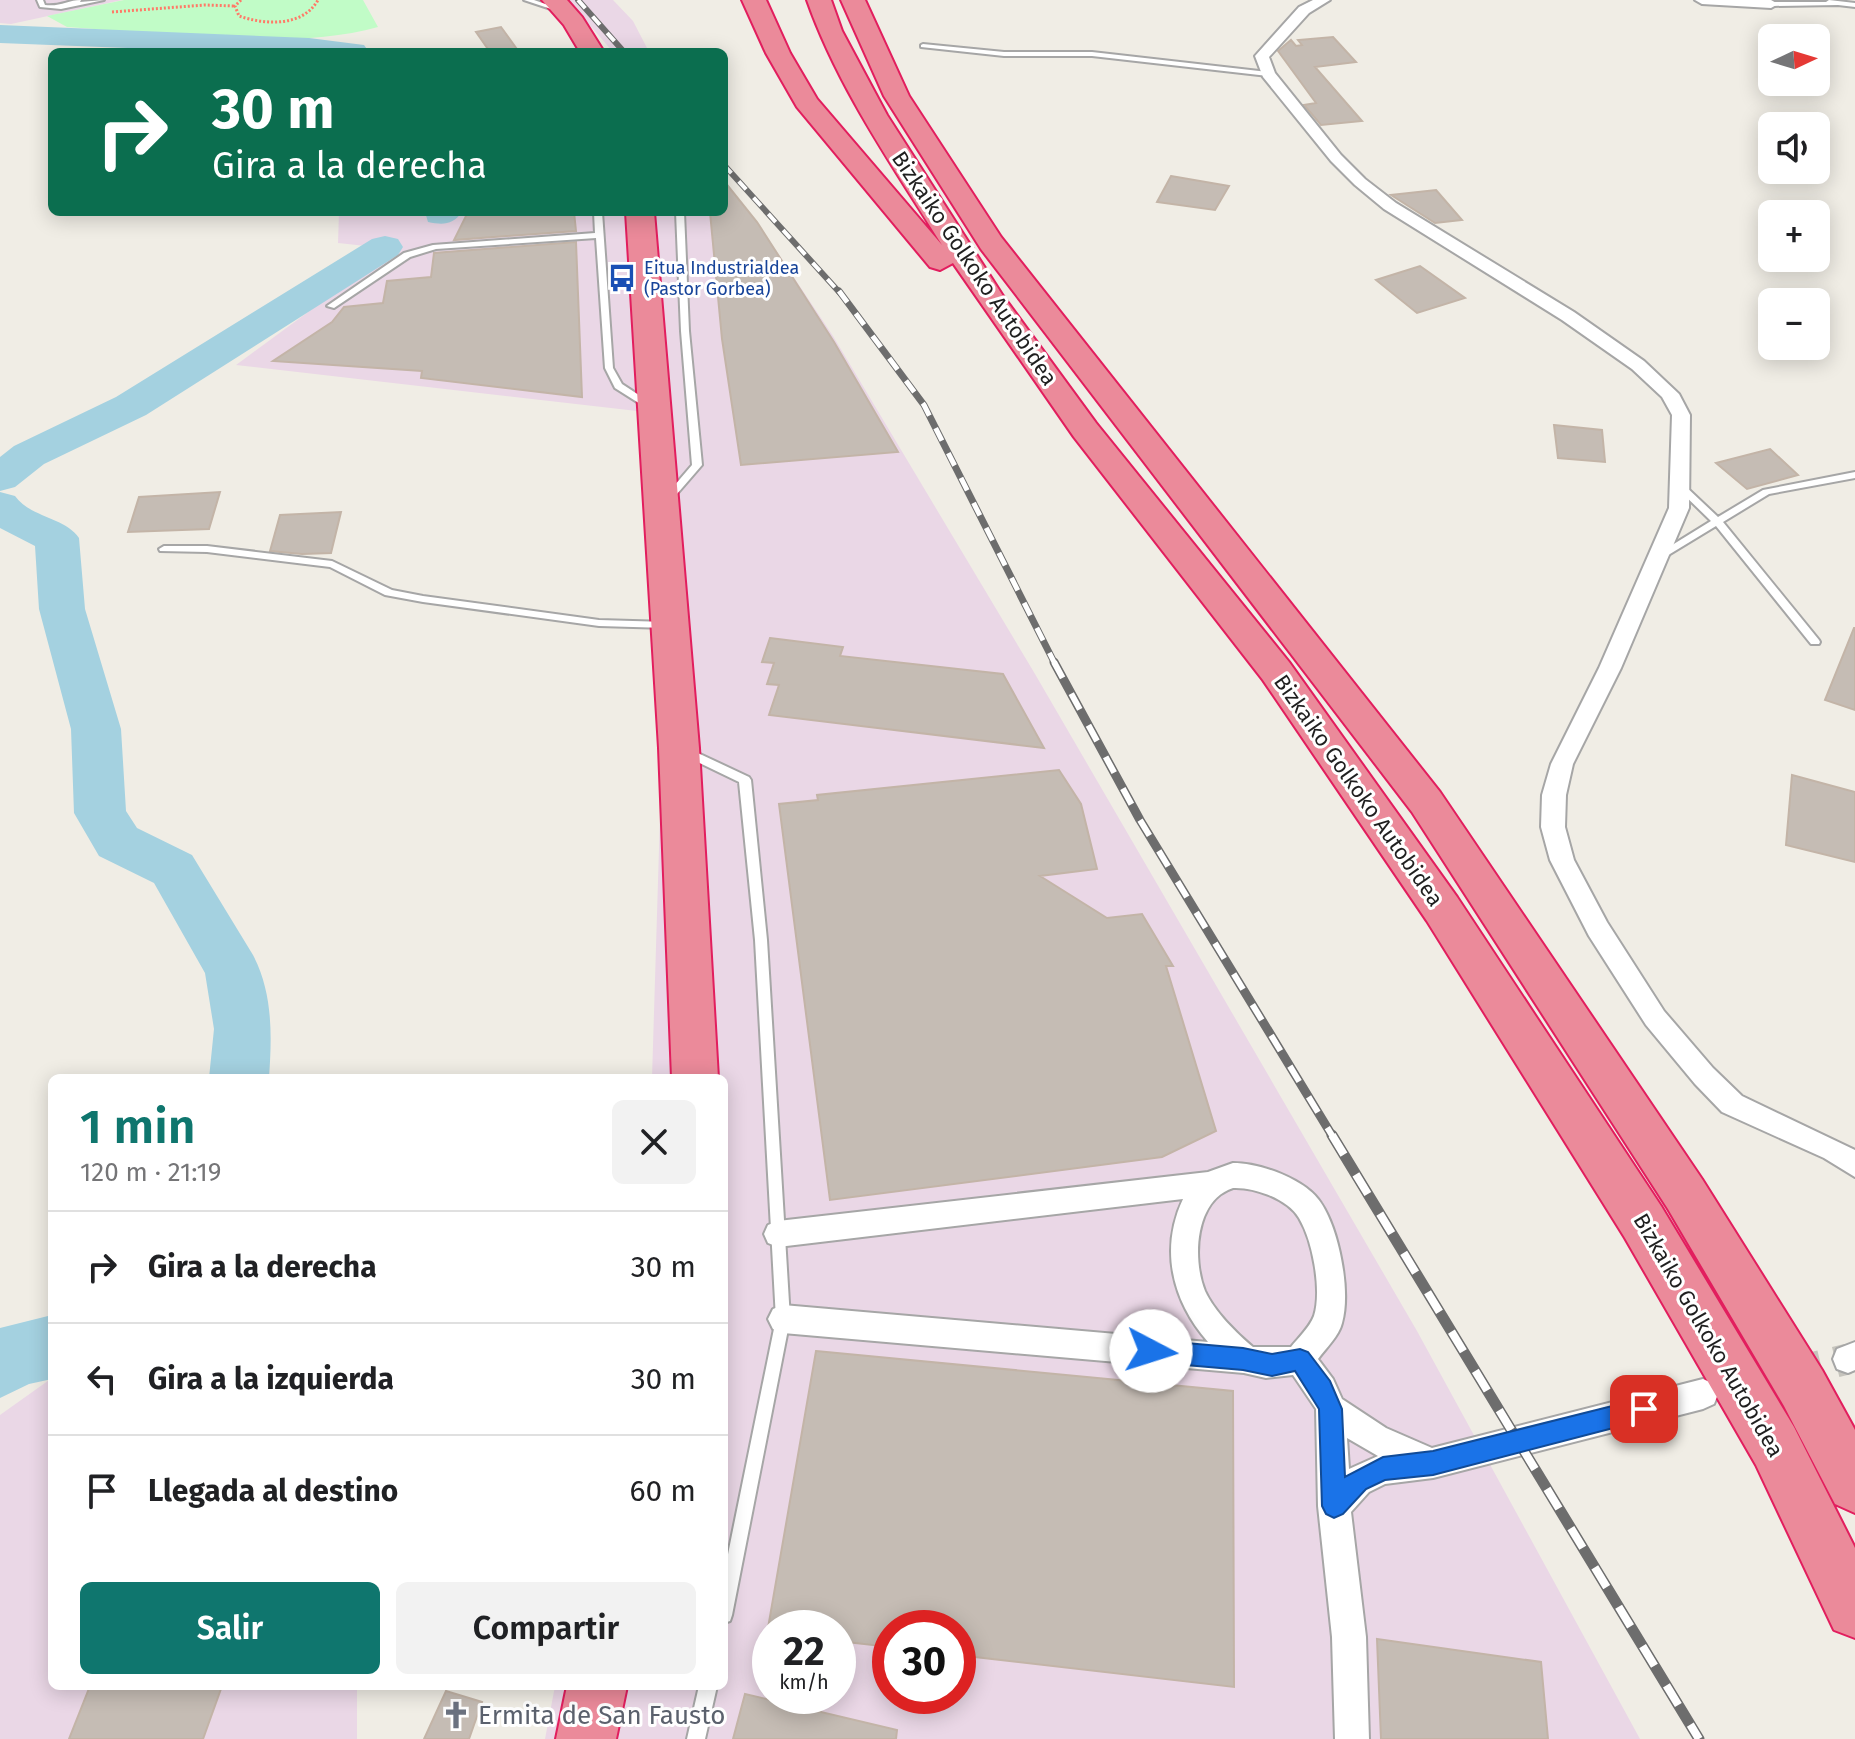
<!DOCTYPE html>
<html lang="es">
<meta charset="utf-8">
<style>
:root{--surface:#fff;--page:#f2f2f2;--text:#202124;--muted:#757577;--line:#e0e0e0;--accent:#0f766e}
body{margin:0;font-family:"Fira Sans",sans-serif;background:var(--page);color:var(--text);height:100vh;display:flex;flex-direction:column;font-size:30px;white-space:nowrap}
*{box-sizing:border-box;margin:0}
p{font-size:26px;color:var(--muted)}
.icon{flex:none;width:44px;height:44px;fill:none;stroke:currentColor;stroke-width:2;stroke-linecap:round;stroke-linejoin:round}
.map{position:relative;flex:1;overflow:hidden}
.sheet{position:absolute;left:48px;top:1074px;width:680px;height:616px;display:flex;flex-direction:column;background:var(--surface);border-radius:12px;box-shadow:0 4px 20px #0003}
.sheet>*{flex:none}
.top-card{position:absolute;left:48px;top:48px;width:680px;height:168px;border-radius:12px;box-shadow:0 4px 20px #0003;background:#0b6e4f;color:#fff;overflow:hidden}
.needle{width:52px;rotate:86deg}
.buttons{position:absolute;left:1758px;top:24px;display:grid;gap:16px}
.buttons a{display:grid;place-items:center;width:72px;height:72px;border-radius:12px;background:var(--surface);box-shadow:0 4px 20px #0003;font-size:40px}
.speed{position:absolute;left:752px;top:1610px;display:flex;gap:16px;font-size:40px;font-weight:700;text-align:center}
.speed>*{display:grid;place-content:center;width:104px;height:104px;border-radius:50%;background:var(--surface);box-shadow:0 4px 20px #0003;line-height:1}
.speed small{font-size:20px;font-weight:400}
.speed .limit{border:12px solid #d22;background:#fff;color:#111}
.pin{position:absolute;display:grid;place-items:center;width:68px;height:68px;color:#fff;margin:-34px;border-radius:16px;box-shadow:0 4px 12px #0006}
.me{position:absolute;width:88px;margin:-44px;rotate:95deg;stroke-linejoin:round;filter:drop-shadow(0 0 6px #0008)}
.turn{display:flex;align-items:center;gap:28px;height:168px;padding:0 32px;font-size:36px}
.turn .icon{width:104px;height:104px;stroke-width:2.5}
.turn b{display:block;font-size:56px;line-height:68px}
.round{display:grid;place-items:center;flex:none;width:84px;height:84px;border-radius:12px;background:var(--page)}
.head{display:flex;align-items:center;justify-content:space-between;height:136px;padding:0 32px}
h1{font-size:48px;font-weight:600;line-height:60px;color:var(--accent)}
.primary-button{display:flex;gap:16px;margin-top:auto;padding:16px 32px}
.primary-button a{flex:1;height:92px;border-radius:12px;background:var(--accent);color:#fff;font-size:32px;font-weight:600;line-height:92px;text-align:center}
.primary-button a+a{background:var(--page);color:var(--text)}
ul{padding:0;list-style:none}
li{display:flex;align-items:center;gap:24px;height:112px;padding:0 32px;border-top:2px solid var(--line)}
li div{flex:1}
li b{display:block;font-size:30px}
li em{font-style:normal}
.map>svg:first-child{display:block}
</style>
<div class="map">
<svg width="1855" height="1739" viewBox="0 0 1855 1739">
<rect width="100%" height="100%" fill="#f0ede5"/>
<path fill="#ead7e6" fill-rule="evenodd" d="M0,0h122l-111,24 -11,-1z
M568,0h45l20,21 14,27 -34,4z
M724,180l33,42 76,114 202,338 382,657 223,408h-1095l10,-53h169v-608h-72l9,-295 -1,-177 -23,-195 -401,-46 158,-116 -56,-6 1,-31h385zM770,1628h68v68h-68zM890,1628h68v68h-68z
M52,1378v308h305v53h-357v-324z"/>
<path fill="#c1fcc7" d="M124,0h239l15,27c-89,25 -218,6 -311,0l-20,-11z"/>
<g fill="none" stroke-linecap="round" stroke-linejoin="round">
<path fill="#a4d1e0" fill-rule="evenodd" d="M0,25l309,13 55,7 5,7h-140l-229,-9z
M425,212h37c-9,13 -19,13 -34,10z
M385,236l13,3 5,8 -5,8 -252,160 -102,49 -29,23 -15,4v-34l14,-11 102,-49 256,-158z
M0,492l15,4c16,22 50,21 64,42l6,71 36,120 5,82 11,17 55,27 61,100c20,38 19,81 16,123h-60l5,-49 -9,-56 -51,-90 -55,-27 -25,-43 -3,-84 -32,-120 -4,-63 -35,-18z
M52,1315v64l-23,5 -29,14v-70z"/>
</g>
<path fill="#c5bcb4" stroke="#c3b4a7" stroke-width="2" d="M501,27l18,25h-29l-14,-20z
M1333,37l23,25 -41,5 47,54 -41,4 -17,-20 12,-2 -38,-52 13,-11 5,6 6,-1 -4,-5z
M1171,176l58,10 -14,24 -58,-8z
M724,181l33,41 77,120 64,110 -157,13 -19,-126 -12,-127h14z
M1436,190l26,30 -27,3 -44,-28z
M468,212h106l2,19 -122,9z
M576,242l6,155 -161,-19 1,-7 -149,-10 59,-39 12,-15 39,-4 4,-22 44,-4 3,-24z
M1420,266l45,32 -48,15 -41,-33z
M1554,425l48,5 3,32 -47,-4z
M1770,449l28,26 -51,14 -31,-26z
M220,492l-11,37 -81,3 11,-35z
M341,512l-10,41 -29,1 -32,-3 10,-36z
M1854,628h1v82l-30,-10z
M770,638l73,9 -3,9 163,18 41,74 -275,-33 10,-30 -12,-1 7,-21 -12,-1z
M1059,770l22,34 16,65 -57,7 67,42 35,-4 31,52h-7l50,165 -54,26 -332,43 -51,-396 39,-4 -1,-5z
M1792,775l63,17v70l-69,-17z
M816,1351l417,40 1,296 -276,-32v-27h-68v19l-52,-6v-13h-70z
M1377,1639l164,23 7,77h-167z
M90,1686h132l-19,53h-134z
M446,1691l36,11 -13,37h-45z
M745,1694l152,36 -1,9h-163z"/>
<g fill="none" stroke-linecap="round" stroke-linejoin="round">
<path stroke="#c6c4bd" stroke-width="31" stroke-dasharray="31 15" stroke-linecap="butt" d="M1791,1373l57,-14"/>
<defs>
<path id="lane" d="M37,0h6l2,5c15,2 23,-5 36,-5l-1,2 24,-2 -43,9 -21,-2z
M524,0h10l31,11 -5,1z
M1829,0l26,3v4l-17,-2 -67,1 -3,-2 3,-2h55z
M923,44l81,8h88l176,20 4,2 -4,2 -176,-20h-88l-83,-9v-2z
M594,212h8l11,156 9,16 29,19v4h-6l-30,-19 -10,-20 -9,-130 -160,11 -26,8 -76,51 -7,-2 77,-53 29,-8 162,-12z
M676,212h8l5,119 13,134 -32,37 -3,1 -5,-3 30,-35 -11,-134z
M1855,472v6l-86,16 -46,28 96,118 1,2 -1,2h-8l-95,-118 -51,31h-8l-1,-2 55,-34 -34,-33v-4h6l35,33 45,-27z
M164,546h43l125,15 60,29 31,6 176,24 68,2 5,3 -5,3 -68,-2 -176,-24 -38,-7 -55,-28 -123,-15 -47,-1 -1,-2z
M685,747l64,30 2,3 16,160 23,379 -58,296 -2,6 -6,2v-49l52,-255 -21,-379 -16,-158 -58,-28 -2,-3 2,-3z
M699,1686h18l-12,53h-18z"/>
<path id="street" d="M1313,0h17l-21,13 -40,44 6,16 66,82 24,24 31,24 178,109 70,49 35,33 11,21 -1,93 -68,160 -48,96 -7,31 -1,32 9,33 33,62 57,89 49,57 29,28 113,54v27l-31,-19 -102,-46 -27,-28 -49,-59 -57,-89 -39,-76 -9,-33 1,-32 9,-31 48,-96 70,-160 3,-93 -10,-18 -30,-28 -70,-49 -178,-111 -29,-24 -24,-24 -68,-84 -8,-21 44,-49z
M1695,0h76l7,4 -7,4 -69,-4z
M1233,1163c27,0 73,16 88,40 18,27 30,88 21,120 -3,13 -16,25 -24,36l15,20 9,20 44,29 46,20 271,-69 11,5 4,10 -4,10 -11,5 -270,69 -48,6 -16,8 -18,20 15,125 3,102h-34l-3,-102 -14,-131 -2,-97 -23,-34 -27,3 -22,-5 -461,-40 -10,-4 -5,-10 5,-10 10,-4 425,37c-35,-40 -49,-92 -25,-143l-405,48 -10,-4 -4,-9 4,-9 10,-4 430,-49zM1233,1188c21,-1 55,11 66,30 14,23 23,73 15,98 -4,11 -16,22 -23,31h-38c-16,-13 -39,-36 -48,-56 -13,-32 -10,-91 28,-103zM1347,1438l31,18 -29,13z
M1855,1342v28l-7,3 -11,-4 -4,-10 4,-10z"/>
<path id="highway" d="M542,0h25l15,17 22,35h-24l-16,-27z
M742,0h24l24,53 27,46 125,146c-49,-79 -104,-157 -135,-245h24l11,31 45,84 116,181 93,127 193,239 168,235 204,309 133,221 61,121v90l-21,-8 -78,-165 -131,-227 -198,-317 -164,-241 -189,-243 -121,-174 -13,7 -10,-3 -133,-160 -31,-54z
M841,0h24l44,96 92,141 439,555 262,387 120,191 33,60v83l-20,-9 -51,-98 -116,-197 -256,-397 -431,-563 -97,-153z
M626,212h28l45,536 19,330h-46l-13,-330z
M567,1686h60l-11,53h-60z"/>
</defs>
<use href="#lane" stroke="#a6a6a6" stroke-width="4"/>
<use href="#street" stroke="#a6a6a6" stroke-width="4"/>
<use href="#highway" stroke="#e21e5e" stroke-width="4"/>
<path stroke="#ff7a68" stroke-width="3" stroke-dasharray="2 2" stroke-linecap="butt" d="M241,0l-6,6 4,10c26,9 64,11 79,-16
M112,12l93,-7 30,1"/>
<use href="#lane" fill="#fff" fill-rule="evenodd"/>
<use href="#street" fill="#fff" fill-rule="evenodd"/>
<use href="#highway" fill="#eb8a9a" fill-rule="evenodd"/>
<defs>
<path id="rail-far3" d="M578,0l46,52
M724,165l116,128"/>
<path id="rail-far2" d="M839,291l85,114 131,259"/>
<path id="rail-far1" d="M1054,662l86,158 193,317"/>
<path id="rail" d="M1332,1135l367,604"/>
</defs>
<use href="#rail-far3" stroke="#6d6d6d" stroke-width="6"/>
<use href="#rail-far2" stroke="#6d6d6d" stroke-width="7"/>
<use href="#rail-far1" stroke="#6d6d6d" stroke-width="9"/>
<use href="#rail" stroke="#6d6d6d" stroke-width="11"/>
<use href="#rail-far3" stroke="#fff" stroke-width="4" stroke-dasharray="11" stroke-linecap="butt"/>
<use href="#rail-far2" stroke="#fff" stroke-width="5" stroke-dasharray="14" stroke-linecap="butt"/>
<use href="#rail-far1" stroke="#fff" stroke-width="6" stroke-dasharray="18" stroke-linecap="butt"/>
<use href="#rail" stroke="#fff" stroke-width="8" stroke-dasharray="23" stroke-linecap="butt"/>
</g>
<path fill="#1a73e8" stroke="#114b97" stroke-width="2" d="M1151,1340l92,8 29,6 28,-5 8,3 22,29 12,28 3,68 38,-20 50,-6 211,-53 8,3 4,8 -4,8 -8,3 -211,55 -48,5 -19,9 -23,25 -9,4 -8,-4 -4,-8 -3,-97 -24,-38 -23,5 -29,-6 -92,-8 -8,-4 -3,-7 3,-8z"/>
<defs>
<symbol id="bus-bare" viewBox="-9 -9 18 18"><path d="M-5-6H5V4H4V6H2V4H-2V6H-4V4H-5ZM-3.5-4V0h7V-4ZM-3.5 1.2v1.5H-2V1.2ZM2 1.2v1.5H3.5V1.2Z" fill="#1a4fb4" stroke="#fff" stroke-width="2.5" paint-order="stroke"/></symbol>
<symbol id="church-bare" viewBox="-9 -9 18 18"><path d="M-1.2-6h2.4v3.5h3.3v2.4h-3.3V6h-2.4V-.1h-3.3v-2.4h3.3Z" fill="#6b7280" stroke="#fff" stroke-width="2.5" paint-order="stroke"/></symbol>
</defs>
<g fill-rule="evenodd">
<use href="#bus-bare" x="602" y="258" width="40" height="40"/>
<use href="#church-bare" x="436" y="1695" width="40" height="40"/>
</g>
<g text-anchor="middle" stroke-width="6" stroke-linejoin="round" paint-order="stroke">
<g font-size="18" fill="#164399" stroke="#fff" text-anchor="start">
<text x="644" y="274">Eitua Industrialdea<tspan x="644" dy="21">(Pastor Gorbea)</tspan></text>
</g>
<g font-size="22" fill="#1f1f1f" stroke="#fff">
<text transform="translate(975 268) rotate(56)" y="8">Bizkaiko Golkoko Autobidea</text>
<text transform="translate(1359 790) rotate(55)" y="8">Bizkaiko Golkoko Autobidea</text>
<text transform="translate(1709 1335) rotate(60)" y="8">Bizkaiko Golkoko Autobidea</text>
</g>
<g font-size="26" fill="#5b616d" stroke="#fff" text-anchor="start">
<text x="478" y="1724">Ermita de San Fausto</text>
</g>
</g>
</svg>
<div class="buttons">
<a><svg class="needle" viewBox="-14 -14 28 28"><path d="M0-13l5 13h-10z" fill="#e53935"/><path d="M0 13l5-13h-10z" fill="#757577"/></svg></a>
<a><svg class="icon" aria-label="sound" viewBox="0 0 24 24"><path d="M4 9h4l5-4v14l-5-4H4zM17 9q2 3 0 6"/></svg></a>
<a>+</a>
<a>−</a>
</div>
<div class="speed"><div>22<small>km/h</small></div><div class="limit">30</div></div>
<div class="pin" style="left:1644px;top:1409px;background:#d93025"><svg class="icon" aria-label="arrive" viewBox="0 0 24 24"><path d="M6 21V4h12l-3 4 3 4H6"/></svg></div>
<svg class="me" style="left:1151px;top:1351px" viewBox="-20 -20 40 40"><circle r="19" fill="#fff"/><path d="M0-13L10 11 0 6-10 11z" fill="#1a73e8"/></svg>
<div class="top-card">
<div class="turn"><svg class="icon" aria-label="right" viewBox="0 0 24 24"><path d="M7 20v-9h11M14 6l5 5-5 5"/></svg><div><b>30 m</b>Gira a la derecha</div></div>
</div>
<section class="sheet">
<div class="head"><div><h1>1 min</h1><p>120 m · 21:19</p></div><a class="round"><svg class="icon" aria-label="close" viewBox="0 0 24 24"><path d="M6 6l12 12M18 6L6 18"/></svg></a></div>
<ul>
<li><svg class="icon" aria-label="right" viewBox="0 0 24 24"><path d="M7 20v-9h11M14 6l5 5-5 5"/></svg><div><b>Gira a la derecha</b></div><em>30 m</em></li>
<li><svg class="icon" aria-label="left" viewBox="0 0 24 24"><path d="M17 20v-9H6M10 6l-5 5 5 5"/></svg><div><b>Gira a la izquierda</b></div><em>30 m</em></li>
<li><svg class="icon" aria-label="arrive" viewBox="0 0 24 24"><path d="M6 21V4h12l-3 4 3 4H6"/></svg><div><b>Llegada al destino</b></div><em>60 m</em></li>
</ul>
<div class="primary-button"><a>Salir</a><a>Compartir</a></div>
</section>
</div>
